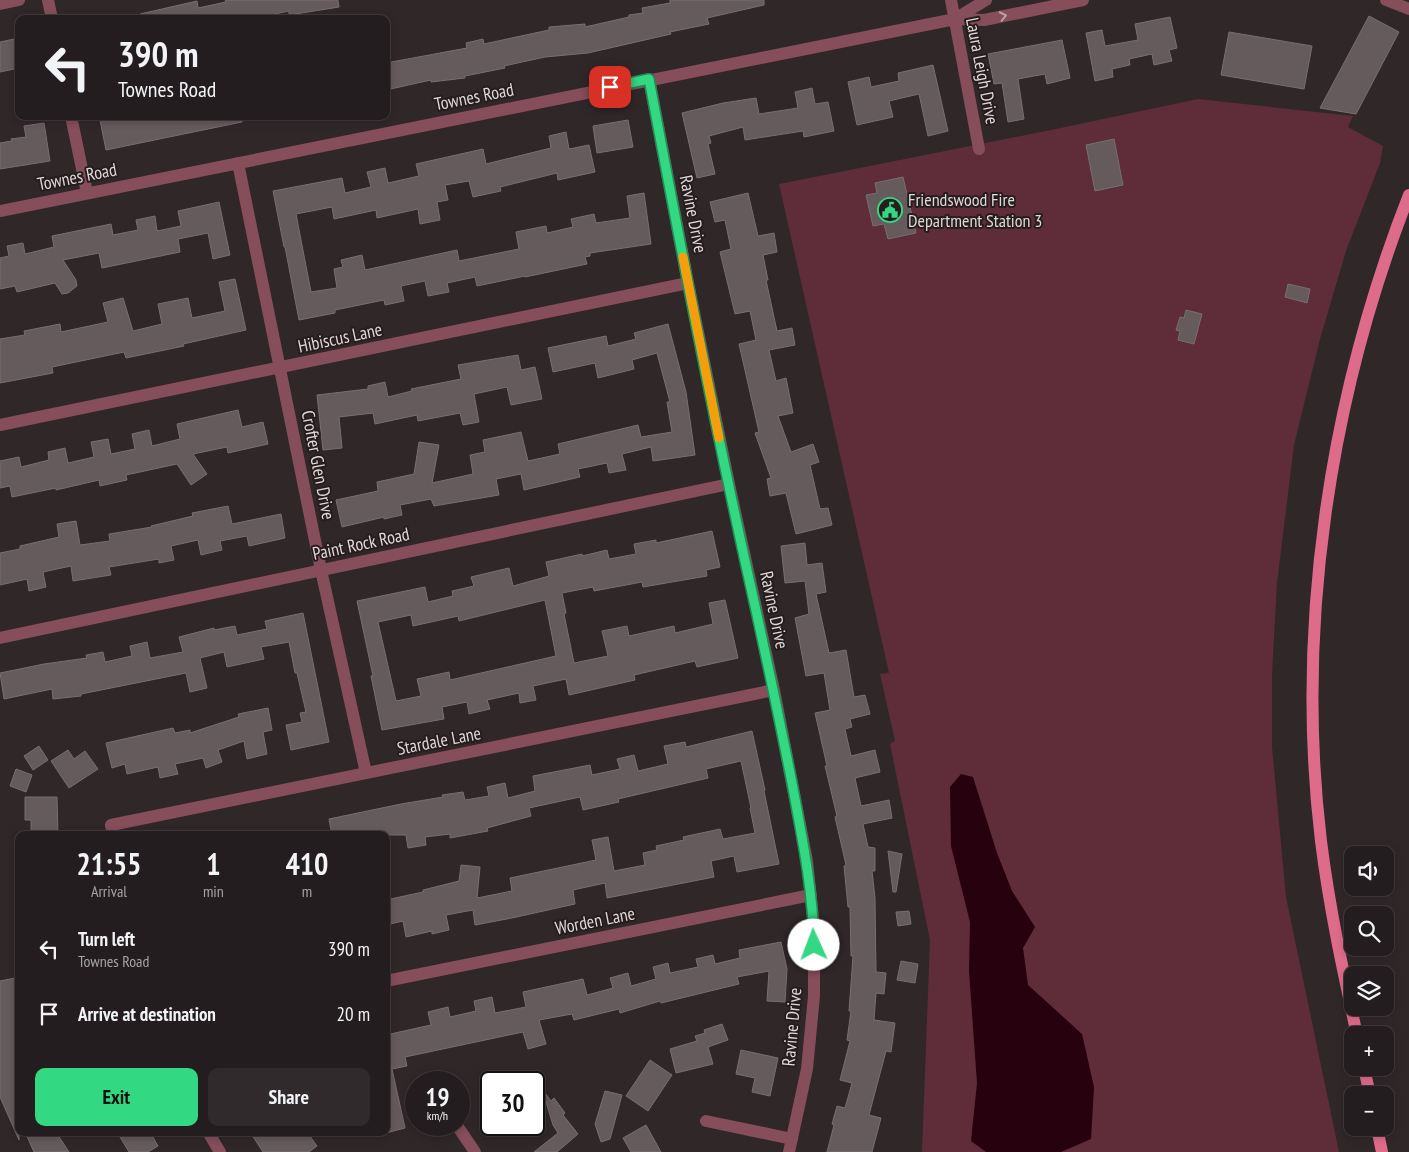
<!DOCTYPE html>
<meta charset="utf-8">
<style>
:root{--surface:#241d1f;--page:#302a2c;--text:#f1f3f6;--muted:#a3a2a4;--line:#413b3d;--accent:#33d882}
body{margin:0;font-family:"PT Sans Narrow",sans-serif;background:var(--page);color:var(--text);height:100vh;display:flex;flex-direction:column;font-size:19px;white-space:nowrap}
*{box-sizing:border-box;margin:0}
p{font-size:16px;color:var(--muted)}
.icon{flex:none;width:28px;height:28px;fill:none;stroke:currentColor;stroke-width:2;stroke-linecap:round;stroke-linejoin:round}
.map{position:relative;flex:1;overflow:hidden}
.side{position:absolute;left:15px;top:831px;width:375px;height:305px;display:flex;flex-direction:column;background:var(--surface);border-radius:10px;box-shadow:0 2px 8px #0003,0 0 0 1px var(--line)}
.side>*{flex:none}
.hud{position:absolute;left:15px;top:15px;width:375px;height:105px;border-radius:10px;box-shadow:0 2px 8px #0003,0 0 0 1px var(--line);background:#241d1f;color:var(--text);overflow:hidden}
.fabs{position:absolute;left:1344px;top:846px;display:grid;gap:10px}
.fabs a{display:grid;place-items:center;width:50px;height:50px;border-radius:10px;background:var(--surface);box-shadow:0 2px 8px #0003,0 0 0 1px var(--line);font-size:25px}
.speed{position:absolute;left:405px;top:1071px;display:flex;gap:10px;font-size:25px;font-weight:700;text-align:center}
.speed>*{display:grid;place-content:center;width:65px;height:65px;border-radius:50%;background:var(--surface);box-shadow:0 2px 8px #0003,0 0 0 1px var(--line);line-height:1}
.speed small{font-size:12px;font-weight:400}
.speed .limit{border:2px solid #111;border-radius:8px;background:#fff;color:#111}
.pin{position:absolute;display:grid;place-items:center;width:42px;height:42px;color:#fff;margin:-21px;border-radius:10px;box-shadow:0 2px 8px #0006}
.me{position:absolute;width:55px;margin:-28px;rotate:358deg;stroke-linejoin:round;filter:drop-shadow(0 0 4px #0008)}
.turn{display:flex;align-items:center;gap:18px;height:105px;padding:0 20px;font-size:22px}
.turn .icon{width:65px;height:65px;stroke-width:2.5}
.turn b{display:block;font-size:35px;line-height:42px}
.eta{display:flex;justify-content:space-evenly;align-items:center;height:85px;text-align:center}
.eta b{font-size:30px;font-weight:700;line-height:35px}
.cta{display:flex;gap:10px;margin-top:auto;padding:10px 20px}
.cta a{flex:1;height:58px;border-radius:10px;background:var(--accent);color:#111;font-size:20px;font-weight:700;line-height:58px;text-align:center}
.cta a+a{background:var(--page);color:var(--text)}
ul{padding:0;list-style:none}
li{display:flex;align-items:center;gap:15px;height:65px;padding:0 20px}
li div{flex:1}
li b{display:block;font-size:19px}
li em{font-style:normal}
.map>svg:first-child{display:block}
</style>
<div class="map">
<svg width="1409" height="1152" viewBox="0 0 1409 1152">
<rect width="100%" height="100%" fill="#302729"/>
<path fill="#5f2c39" d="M1198,99l155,17 -5,11 35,19 -3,17 -34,88 -26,88 -26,106 -17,138 -5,91v73l14,150 53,255h-417l8,-212 -40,-196 5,-3 -15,-67 9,-1 -110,-489 272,-54z"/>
<path fill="#27010d" d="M961,774l12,3 24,76 15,38 23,36 -12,21 5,37 54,49 12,53 -3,52 -30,13h-75l-15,-11 6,-58 -8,-112 1,-49 -19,-76 -1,-59z"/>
<path fill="#655a5c" stroke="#796e70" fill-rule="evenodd" d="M225,0h113l1,7 -50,8v-4l-38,8h-110l-1,-5 57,-13 1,7 28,-6z
M670,0h94v5l-57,13 2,6 -39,8 1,2 -83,19 -43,4 -41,9 1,2 -40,8v2l-34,4v-2l-45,10v-27l81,-15 -1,-5 17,-4 1,5 65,-14v-3l36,-3v3l44,-10v-2l14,-2 -1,-5 28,-5z
M1369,16l30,16 -43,82 -36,-6z
M1170,17l7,31 -8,2 3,11 -18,4 -2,-11 -23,5 1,6 -18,4 1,8 -18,4 -9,-48 16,-3 3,16 33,-6 -3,-16z
M1229,32l83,14 -8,43 -83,-14z
M19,38v30l-19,4v-30z
M1062,40l8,38 -23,6 -2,-10 -27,5 6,40 -16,3 -6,-39 -8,1 -6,-30z
M933,65l15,66 -20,5 -9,-42 -30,7 4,16 -36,8 -9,-43 21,-5 2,10 28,-6 -1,-8z
M812,88l3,16 13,-2 6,29 -30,6 -1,-6 -58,9 -2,-13 -34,9 2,7 -3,1 7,30 -18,4 -15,-65 41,-10 33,-5 3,16 39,-6 -3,-16z
M122,116h16v3l12,-3h92v6l-136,28 -6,-30z
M628,120l5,27 -36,6 -4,-27z
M44,123l6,38 -50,8v-26l12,-2 -1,-2 15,-2 -2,-11z
M566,132l3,17 20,-4 6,27 -37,8 -1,-7 -57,14 1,4 -28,6 -4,-16 -24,4 3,15 -11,2 3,18 -20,4 -2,-15 -41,9 -1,-8 -42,9 -2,-12 -36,7 15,78 26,-4 -3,-19 9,-2 -2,-7 21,-5 3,15 92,-20 2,11 60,-12 -3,-17 30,-6 1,7 26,-6 -2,-8 23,-5 2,9 34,-5 -3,-22 17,-3 7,51 -61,9v3l-5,1 2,7 -62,13v-1l-48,10 -2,-9 -28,6 2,9 -21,4 -3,-15 -24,5 3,15 -19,4 -1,-5 -49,10v3l-36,7 -14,-73h-1l-11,-56 69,-13 3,15 26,-6 -4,-15 18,-4 3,15 31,-7 -3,-12 67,-15 3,15 65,-16 -2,-12z
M1114,139l9,46 -28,6 -9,-46z
M903,177l13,56 -28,6 -4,-15 -11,2 -7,-31 11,-2 -2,-10z
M748,193l10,43 16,-3 3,19 -14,3 5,25h-2l11,51 15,-3 3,17 -26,5 7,31 10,-3 7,35 -15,3 13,36 22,-8 6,18 -9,3 10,44 8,-1 4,17 -36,9 -10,-41 -16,3 -3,-17 4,-1 -16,-45 4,-1 -20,-88 17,-4 -6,-29 -15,3 -15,-62 11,-3 -6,-29 -10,2 -5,-20z
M219,202l11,53 -17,4 -5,-26 -30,6 2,13 -78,16 -3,-15 -36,7 13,20 1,6 -9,7 -6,1 -7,-11 -38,9 -2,-6 -15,3v-31l9,-2 -2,-10 16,-3 2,11 29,-7 -2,-11 59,-12 2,11 25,-5 -2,-10 19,-4 2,15 24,-5 -3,-15z
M235,279l11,51 -63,14 1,2 -58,12 -2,-6 -72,15 1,6 -53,10v-44l25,-4 -1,-4 36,-7 1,8 47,-10 -5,-19 20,-5 10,33 29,-7 -4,-20 30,-6 4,20 33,-7 -6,-29z
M1288,284l22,5 -3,14 -22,-6z
M1186,310l16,4 -8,30 -16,-4 2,-9 -4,-1 4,-13 4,1z
M668,324l18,68 9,63 -42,6 -2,-14 -29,7 4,16 -17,3 -2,-10 -29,6 2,8 -56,13 -3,-16 -25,5 3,16 -65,11 -3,-7 -31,6 2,10 -18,4v-2l-42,10 -6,-27 42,-9 -1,-9 37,-8 5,-32 20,3 -7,38 41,-9 -3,-19 15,-3 -2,-12 38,-8 7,29 32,-7 -2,-10 80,-19 3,12 31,-5 -5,-30h3l-13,-49 -25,7 2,9 -36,9 -3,-15 -42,9 -5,-24 58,-12 2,10 28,-7 -2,-6z
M518,355l3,15 14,-3 7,32 -31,6 -4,-18 -33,7 5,28 -16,3 -3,-12 -42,8 -1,-6 -42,9 -2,-11 -34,4 3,31 -19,2 -6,-55 51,-6v-3l17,-4 3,15 24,-6 -1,-2 50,-10 -3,-14z
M238,410l4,17 21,-5 5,22 -40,9 -1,-6 -34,7 14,20 -16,11 -14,-21 -51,11 1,5 -27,6 -1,-6 -43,10v-2l-44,9 -2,-11 -10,2v-27l19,-4 2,10 28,-7 -1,-8 17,-4 3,15 26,-6 -3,-15 17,-3 3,15 24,-5 -3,-15 17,-4 3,16 28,-7 -3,-15z
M228,506l4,18 49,-10 4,24 -36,8 -2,-10 -27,5 2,9 -21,5 -3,-15 -27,6 3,14 -15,3v-4l-50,8 2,8 -38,6 -2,-15 -28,6 3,15 -17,4 -2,-12 -27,6v-32l20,-4v-3l39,-9 -2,-13 19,-3 4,24 30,-4 -1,-7 43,-7 -1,-1 42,-10 -1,-3z
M712,531l8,36 -14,3 1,6 -64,11 -1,-5 -48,9 -1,-4 -31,6 4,20 -2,1 10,49 34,-7 -6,-25 25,-5 2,10 45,-10 1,7 38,-9 -4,-21 16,-3 13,58 -41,9 -2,-6 -61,14 1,5 -66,15 -3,-16 -33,7 3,14 -16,3 -1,-10 -32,7 3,9 -21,5 -2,-12 -25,5 2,12 -62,11 -11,-54h2l-16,-75 68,-14 3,15 25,-6 -1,-5 22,-5 -3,-9 38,-9 4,18 36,-10 -3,-14 36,-8v2l25,-6 2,9 27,-5 -2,-10 22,-4v3zM545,600l11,56 -106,24 -1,-8 -32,7 4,17 -25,5 -18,-79 33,-7 2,11 45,-10 1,5z
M805,543l2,22 15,-2 4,29 -10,2 13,59 17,-3 8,47 11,-2 5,19 -20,5 2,8 -7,2 6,27 24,-6 5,22 -25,6 6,28 28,-6 3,18 -29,6 5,23 7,1v23h-3l3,27 1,74 10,1 -2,21 -8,-1 -2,27 21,3 -4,29 -5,-1 -17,64 12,3 -9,34h-45l7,-27 -2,-1 5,-18 8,2 7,-25 -12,-3 10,-39 -3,-1 4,-29h-2l4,-55h-2l-1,-49h-2l-4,-41 2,-1 -11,-48 2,-1 -12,-50h2l-12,-53 15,-3 -6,-37 -18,3 -11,-58 14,-4 -4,-33 -20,2 -4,-37z
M303,613l26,129 -38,8 -5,-25 16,-3 -2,-9 6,-1 -9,-39h-2l-6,-31 -28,5 3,12 -37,8 -3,-15 -24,6 7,30 -17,4 -4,-19 -105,21v2l-28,3 -1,-10 -48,10 -4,-26 44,-9 43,-6 -1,-3 17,-3 2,10 27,-6 -2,-10 17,-4 3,16 33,-6 -4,-15 35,-9v2l21,-4 2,9 30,-6 -2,-8z
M268,708l4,22 -9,2 4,22 -20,5 -3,-18 -26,9 4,12 -16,6 -3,-10 -28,6 3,10 -18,4 -2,-11 -31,7 -2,-10 -13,4 -6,-25 67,-15 2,5 15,-3v3l49,-16 -1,-3z
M752,731l13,59 -1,1 15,73 -42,8 -3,-16 -23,5 3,16 -107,21 -2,-15 -32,7 2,14 -63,14 -37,7 -2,-15 -27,5 3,15 -17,4v-3l-26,6 -3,-16 -17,4v-25l37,-8v-2l36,-9 2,-16 19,2 -3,31 35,-7 -2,-13 86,-18 -4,-20 16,-3 6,34 31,-6 -2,-12 14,-3 -1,-4 28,-6 -1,-3 37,-8 3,10 32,-6 -5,-25h1l-10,-47 -35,8 2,9 -90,21 1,3 -36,8 -3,-13 -51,11 2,8 -44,12 1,3 -38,7v-4l-25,3 1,8 -18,3 -2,-13h-74l-3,-16 72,-15 42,-7 -1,-2 21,-3 2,8 24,-4 -2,-9 18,-4 3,15 27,-7 -2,-15 57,-11 2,10 28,-6 -3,-10 17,-4 4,16 30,-7 -4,-18 21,-4 1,5z
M39,746l9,14 -15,10 -9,-14z
M68,750l6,9 11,-8 13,18 -29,19 -18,-27z
M16,769l16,6 -6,17 -16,-6z
M25,797h32l1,38h-27v-15h-6z
M888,851l14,3 -6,38h-3z
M909,911l2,13 -13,2 -2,-14z
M781,942l6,27 -2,33 -18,-1 2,-30 -32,6 2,7 -78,19 -1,-2 -40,12 -1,-4 -45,11 -2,-6 -33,6 7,24 -18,5 -5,-17 -118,25 2,9 -15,3 13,59 -19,5v-64h5l-5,-24v-10l45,-10 -3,-13 20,-5 2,10 26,-6 -2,-10 18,-4 3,16 31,-6 -3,-15 60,-13 4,16 26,-7 -3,-10 18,-5 3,13 25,-7 -3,-12 15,-4 2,10 28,-6 -2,-8 17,-4 2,9 25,-6 -1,-8z
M901,961l17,3 -3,19 -18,-3z
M15,978l4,18v144l-19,-43v-116z
M722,1024l6,16 -20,7 5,17 -37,9 -6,-24 27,-8 -2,-5 10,-3 -1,-3z
M741,1050l37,8 -8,38 -18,-4 3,-14 -19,-4z
M650,1060l22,15 -24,36 -22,-15z
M542,1089l9,12 3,-3 11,15 -2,2 15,19 -21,18h-23l24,-19 -5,-8z
M605,1091l17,4 -12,44 -9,3 -6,-18z
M646,1125l15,27h-30l-8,-14z
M25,1132h31l13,20h-35z
M117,1132h33l8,14 -10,6h-19z
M250,1132h57l10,14 -8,6h-46z"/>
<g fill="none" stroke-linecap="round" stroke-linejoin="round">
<path stroke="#864d5b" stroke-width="12" d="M48,0l4,19
M951,0l28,149
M1386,0l23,9
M0,4l19,-4
M955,19l31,-19
M649,79l39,204 41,201 45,206 33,171 7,67v68l-7,73 -18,83
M71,116l16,77
M238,163l83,407 45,203
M0,211l955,-192 29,1 99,-20
M0,425l688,-142
M0,638l729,-154
M113,835l-2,-10 663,-135
M386,981l425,-86
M706,1121l86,18
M458,1127l17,25
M208,1132l12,20"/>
<path stroke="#df6b8b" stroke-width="12" d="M1357,1035c-14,-64 -28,-129 -36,-194 -26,-215 9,-445 88,-646
M1364,1068l6,27
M1377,1128l5,24"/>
</g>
<defs><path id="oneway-chevron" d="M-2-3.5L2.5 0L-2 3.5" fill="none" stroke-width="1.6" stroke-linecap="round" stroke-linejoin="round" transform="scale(1.25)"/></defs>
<use stroke="#bba1a7" href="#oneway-chevron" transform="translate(1003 16) rotate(-12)"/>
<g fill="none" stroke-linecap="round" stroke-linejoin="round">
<defs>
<path id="route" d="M610,87l39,-8c31,164 62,328 98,491 16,71 31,142 45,213 10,54 21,107 22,162"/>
</defs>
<use href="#route" stroke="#218c54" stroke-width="12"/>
<use href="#route" stroke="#33d882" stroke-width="9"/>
<path stroke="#f59e0b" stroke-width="9" d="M683,257l36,181"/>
</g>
<defs>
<symbol id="civic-ring" viewBox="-11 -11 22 22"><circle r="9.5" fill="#271d1f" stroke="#33d882" stroke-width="1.5"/><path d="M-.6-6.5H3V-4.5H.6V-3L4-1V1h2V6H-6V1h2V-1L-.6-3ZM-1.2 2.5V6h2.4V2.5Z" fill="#33d882"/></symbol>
</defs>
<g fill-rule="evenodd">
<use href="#civic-ring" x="876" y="196" width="28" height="28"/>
</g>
<g text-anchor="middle" stroke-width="4" stroke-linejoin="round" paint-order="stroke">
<g font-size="18" fill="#dfd9da" stroke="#271d1f">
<text transform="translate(982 71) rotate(79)" y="6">Laura Leigh Drive</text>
<text transform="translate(474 97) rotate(-11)" y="6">Townes Road</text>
<text transform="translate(77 177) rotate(-11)" y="6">Townes Road</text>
<text transform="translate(693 214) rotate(79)" y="6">Ravine Drive</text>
<text transform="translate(340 338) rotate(-12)" y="6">Hibiscus Lane</text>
<text transform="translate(318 465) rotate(79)" y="6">Crofter Glen Drive</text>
<text transform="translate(361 544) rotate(-12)" y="6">Paint Rock Road</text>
<text transform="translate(774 610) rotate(78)" y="6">Ravine Drive</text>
<text transform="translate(439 741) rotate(-11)" y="6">Stardale Lane</text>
<text transform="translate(595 921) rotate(-11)" y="6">Worden Lane</text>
<text transform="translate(792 1027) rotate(-85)" y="6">Ravine Drive</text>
</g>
<g font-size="18" fill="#dfd9da" stroke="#271d1f" text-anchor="start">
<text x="908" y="206">Friendswood Fire<tspan x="908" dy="21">Department Station 3</tspan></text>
</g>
</g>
</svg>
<div class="fabs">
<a><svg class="icon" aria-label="sound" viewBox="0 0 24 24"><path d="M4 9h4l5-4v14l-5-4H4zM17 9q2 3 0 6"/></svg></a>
<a><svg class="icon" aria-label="search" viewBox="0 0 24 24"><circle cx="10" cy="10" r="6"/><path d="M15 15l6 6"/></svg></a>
<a><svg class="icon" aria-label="layers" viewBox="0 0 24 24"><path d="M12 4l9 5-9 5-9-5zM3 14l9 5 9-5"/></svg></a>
<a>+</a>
<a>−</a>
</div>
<div class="speed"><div>19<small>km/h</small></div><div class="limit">30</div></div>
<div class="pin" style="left:610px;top:87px;background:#d93025"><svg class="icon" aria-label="arrive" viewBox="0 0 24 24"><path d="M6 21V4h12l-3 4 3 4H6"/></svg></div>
<svg class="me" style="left:814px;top:945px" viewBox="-20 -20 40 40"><circle r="19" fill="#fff"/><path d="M0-13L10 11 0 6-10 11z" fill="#33d882"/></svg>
<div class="hud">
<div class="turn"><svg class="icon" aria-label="left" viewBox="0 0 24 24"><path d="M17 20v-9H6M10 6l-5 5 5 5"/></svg><div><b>390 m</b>Townes Road</div></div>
</div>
<section class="side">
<div class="eta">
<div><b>21:55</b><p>Arrival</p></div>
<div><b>1</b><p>min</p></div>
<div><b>410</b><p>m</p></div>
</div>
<ul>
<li><svg class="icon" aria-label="left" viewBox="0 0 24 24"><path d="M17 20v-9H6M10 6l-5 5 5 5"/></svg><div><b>Turn left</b><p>Townes Road</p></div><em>390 m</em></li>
<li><svg class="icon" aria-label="arrive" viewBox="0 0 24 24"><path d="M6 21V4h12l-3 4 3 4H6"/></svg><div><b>Arrive at destination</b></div><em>20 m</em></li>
</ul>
<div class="cta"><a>Exit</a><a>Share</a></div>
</section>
</div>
